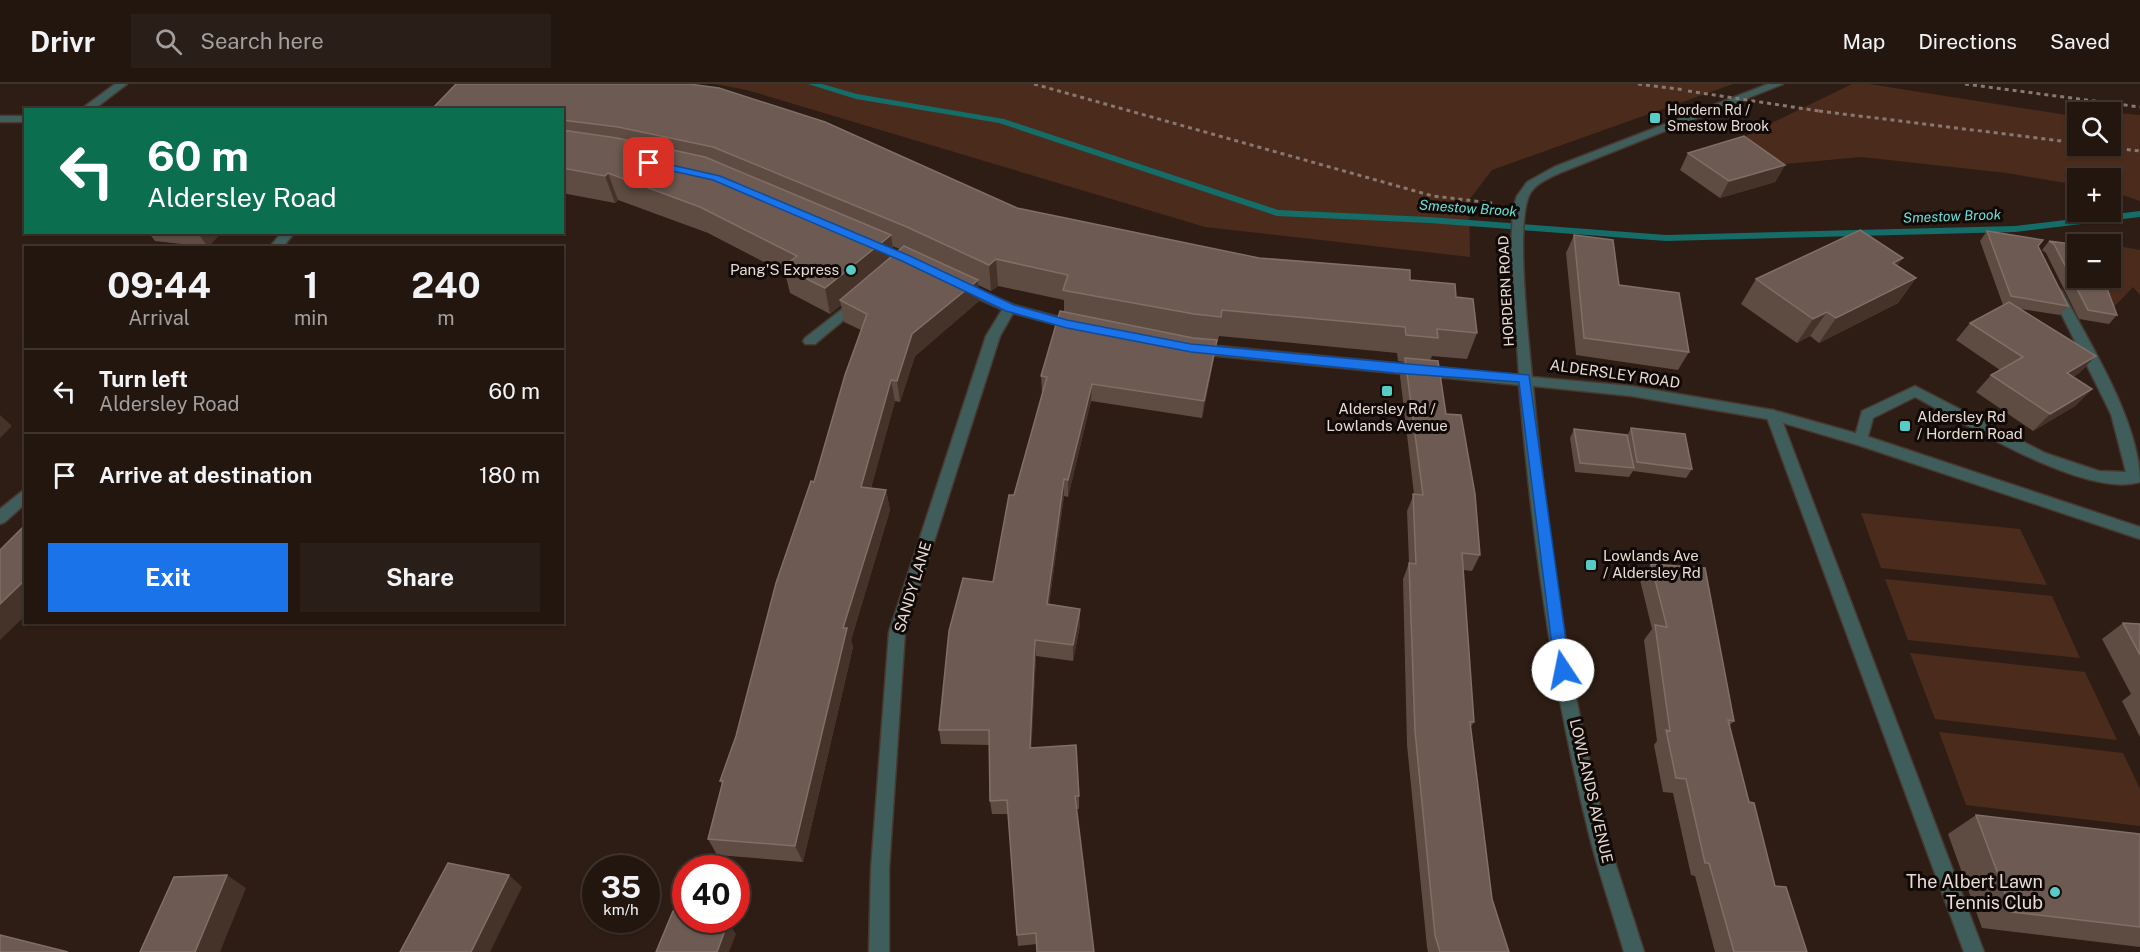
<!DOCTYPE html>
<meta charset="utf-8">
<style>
:root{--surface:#22160f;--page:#2a1f18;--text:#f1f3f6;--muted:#a29f9e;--line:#3f352f;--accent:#1a73e8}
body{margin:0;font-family:"Public Sans",sans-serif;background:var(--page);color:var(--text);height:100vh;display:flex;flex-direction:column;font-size:22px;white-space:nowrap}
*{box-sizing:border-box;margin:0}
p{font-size:20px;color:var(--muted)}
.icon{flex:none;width:33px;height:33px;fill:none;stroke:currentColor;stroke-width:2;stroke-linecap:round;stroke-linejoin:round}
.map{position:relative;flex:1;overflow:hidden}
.panel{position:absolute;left:24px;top:162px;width:540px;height:378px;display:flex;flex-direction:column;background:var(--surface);border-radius:0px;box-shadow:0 2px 4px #0004,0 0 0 2px var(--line)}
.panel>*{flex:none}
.hud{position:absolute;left:24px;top:24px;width:540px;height:126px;border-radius:0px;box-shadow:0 2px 4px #0004,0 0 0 2px var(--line);background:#0b6e4f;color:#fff;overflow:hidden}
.controls{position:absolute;left:2067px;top:18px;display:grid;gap:12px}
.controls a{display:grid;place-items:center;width:54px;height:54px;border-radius:0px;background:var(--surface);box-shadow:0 2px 4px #0004,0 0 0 2px var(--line);font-size:30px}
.speed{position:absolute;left:582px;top:771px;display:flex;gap:12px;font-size:30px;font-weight:700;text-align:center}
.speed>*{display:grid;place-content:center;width:78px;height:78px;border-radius:50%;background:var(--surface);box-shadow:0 2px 4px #0004,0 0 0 2px var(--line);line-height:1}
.speed small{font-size:15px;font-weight:400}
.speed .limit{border:9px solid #d22;background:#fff;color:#111}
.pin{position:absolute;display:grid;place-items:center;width:51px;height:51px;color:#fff;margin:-26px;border-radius:12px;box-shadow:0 3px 9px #0006}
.me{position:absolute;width:66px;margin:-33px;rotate:349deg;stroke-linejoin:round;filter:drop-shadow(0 0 4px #0008)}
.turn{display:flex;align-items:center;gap:21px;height:126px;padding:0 24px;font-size:27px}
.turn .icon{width:78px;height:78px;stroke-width:2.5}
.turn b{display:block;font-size:42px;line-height:51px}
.eta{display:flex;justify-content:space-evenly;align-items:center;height:102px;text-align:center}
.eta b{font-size:36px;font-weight:700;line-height:42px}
.primary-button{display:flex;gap:12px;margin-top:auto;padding:12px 24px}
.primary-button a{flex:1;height:69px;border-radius:0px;background:var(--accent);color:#fff;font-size:24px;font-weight:700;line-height:69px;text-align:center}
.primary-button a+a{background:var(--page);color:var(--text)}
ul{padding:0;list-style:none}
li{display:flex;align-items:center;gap:18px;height:84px;padding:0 24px;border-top:2px solid var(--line)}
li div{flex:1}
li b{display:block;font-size:22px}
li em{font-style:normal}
header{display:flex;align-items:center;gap:36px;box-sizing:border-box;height:84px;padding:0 30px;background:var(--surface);border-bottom:2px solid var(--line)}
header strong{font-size:28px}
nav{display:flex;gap:33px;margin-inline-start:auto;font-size:21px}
.search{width:420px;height:54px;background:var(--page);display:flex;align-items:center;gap:15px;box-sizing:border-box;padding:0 21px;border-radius:0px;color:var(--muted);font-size:22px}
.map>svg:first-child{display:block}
</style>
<header>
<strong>Drivr</strong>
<div class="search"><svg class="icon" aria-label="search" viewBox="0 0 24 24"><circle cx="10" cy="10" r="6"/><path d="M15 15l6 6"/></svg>Search here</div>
<nav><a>Map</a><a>Directions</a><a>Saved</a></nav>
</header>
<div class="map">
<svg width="2140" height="868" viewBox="0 0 2140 868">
<rect width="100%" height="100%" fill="#2e1d14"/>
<path fill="#4b2c1c" d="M715,0h1018l-241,86 -23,30 1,57 -265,-30 -458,-137z
M1852,0h17l204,32 4,-2 1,32h32v-34h-30l6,-2 54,5v86l-29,-10 -1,-13h-32l-1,7 -70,-12 -146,-16 -76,7 -44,-26z
M2095,158l45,8v45l-7,-8 -20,21 -45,-27 10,-3h32v-34h-17z
M1861,429l159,16 27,56 -166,-17z
M1885,495l167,17 28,62 -172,-18z
M1910,569l175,19 32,68 -182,-21z
M1939,648l184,21 17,36v37l-174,-21z"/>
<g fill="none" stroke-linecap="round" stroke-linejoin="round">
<path fill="#146d68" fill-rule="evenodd" d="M808,0h14l35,10 147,25 274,91 151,7 237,18 349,-9 125,-15v6l-125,15 -349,9 -237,-18 -152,-7 -278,-93 -143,-24z"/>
<defs>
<path id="service" d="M115,0h12l-34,26h-13z
M2056,203l6,4c28,53 78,131 78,191 -55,17 -175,-59 -225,-85l-42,21 -7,26h-10l-2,-4 8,-29 53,-25 130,67 54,18 27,1 -15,-58 -61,-123z
M1773,326l7,5 204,537h-20l-198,-537z"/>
<path id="minor" d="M282,148h13l-13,16h-13z
M859,212l6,4 -1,3 -49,41h-10l-2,-3 2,-3z
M1010,220l6,4 -16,28 -95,296 -16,237v83h-20l2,-83 18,-237 97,-296 19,-31z
M26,404v15l-21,19 -5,2v-15z"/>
<path id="tertiary" d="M1768,0h15l-221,88c-11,5 -24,10 -31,20 -17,25 -2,150 1,185l99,9 142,24 93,26 274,91v12l-282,-94 -85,-25 -142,-24 -98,-10c14,151 36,302 74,449 11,39 25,78 37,117h-20c-11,-39 -25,-78 -35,-118 -37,-147 -57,-298 -70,-449l-322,-31 -7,-5 7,-5 322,31 -8,-124 2,-43 4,-12 10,-14 27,-15z
M0,32h26v6h-26z
M960,198l54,23 67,18 2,3 -7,4 -71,-19 -49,-22v-6z"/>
</defs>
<use href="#service" stroke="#48382f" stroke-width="3"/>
<use href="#minor" stroke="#48382f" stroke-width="3"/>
<use href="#tertiary" stroke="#48382f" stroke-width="3"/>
<path stroke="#877871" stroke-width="3" stroke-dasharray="4 4" stroke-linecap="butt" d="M1034,0l399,112 59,7
M1638,0l47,6
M1965,0l175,23
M1819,27l259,32
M2095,62l45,5"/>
<use href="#service" fill="#3f5d5a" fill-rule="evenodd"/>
<use href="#minor" fill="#3f5d5a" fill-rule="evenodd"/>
<use href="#tertiary" fill="#3f5d5a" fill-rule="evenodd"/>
<path stroke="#877871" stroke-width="3" stroke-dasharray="4 4" stroke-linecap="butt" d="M1688,7l131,20"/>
</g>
<path fill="#5e4c43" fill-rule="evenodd" d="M456,0l561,124 242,50 151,22 46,17 21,36 -10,26 -35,-3 -2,5 16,53 34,141 -8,16 -9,-1 11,152 -4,6 22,171 17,53h-81l-1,-5 -20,-202 -4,-166 6,-16 -2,-52 7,-17 -14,-118 4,-14 -6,-1 -1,-8 -178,-17 -2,7h-1l-2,15 -12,60 -111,-17 -23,96 -4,-1 -15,108 31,5v16l-7,36 -37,-5 -5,92 48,48v13h-2l-40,135 -19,2 -10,-132h-16l-2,-13 -1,-56 -48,-1 -2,-14 54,-148 21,-87 28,-101 -1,-18 23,-64v-12l-66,-14 -7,5 -13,-6 1,16 -64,55 -15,46 -5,-1 -24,87 15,2 4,20 -39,130 2,7 -50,215 -86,-7 -9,-16 14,-55 -2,-3 16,-45 125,-406 -17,-8 -3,-17 -11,9 -40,-21 -5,-20 -77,-40 -90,-33 -3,3 -53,-10v-83zM892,162l8,3 -6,6z
M1688,69l97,12 -10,17 -55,16 -40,-28z
M1987,147l51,15 30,60 -8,9 -39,-6 75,47 -17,17 -6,4 19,12 -17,17 -42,25 -57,-39 15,-17 9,-5 -44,-30 14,-17 33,-18 -23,-64z
M148,148h74l-14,15 -53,-6z
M1574,151l45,50 70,67 -11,18 -102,-15 -10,-102z
M2049,157l29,4 39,70 -8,9 -30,-5 -33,-66 -4,-3z
M1898,182l18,12 -18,25 -79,40 -9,-7 -13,7 -56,-39 15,-25z
M1631,344l61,41 -6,9 -53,-7 -4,6 -54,-5 -5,-34 4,-9 53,7z
M1651,480l83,157 -5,5 20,76 26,84 32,66h-92l-20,-76 -4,-1 -18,-82 -10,-1 -9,-47 3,-4 -13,-101 8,-11 -12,-49z
M2123,539l17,1v113l-18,-36 9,-7 -29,-55z
M1976,731l164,19v113l-158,-19 -34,-94z"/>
<path fill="#45332a" d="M1785,81l-10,17 -55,16 9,-17z
M608,89l10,27 -3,3 -10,-27z
M197,148h25l-14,15z
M891,151l4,26 -55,39 1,5 -11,9 -5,-26z
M1903,174l-18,25 8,-20z
M996,175l2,27 -7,5 -2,-26z
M1916,194l-18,25 -79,40 17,-25z
M978,196l1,21 -64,55 -15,46 -3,-21 15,-47z
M1827,228l-17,24 -13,7 16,-24z
M1217,256l-3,18 -12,60 2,-17z
M2096,272l-17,17 -29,17 17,-17z
M891,296l4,21 -29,106 -5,-20z
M1092,300l-1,17 -23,96v-17z
M2092,305l-17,17 -42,25 17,-17z
M0,331l12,11 -12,12z
M1064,395v17l-17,124v-16z
M886,406l4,20 -39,130 2,7 -50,215 -8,-16 48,-218z
M26,495v36l-26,25v-36z
M1080,525v16l-7,36v-16z
M1035,556l1,16 -5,106 -1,-14z
M227,791l19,13 -26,64h-25z
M509,791l13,12 -32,65h-19z
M728,838l8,12 -7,18h-12z"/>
<path fill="#6d5b53" stroke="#806f67" stroke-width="1.5" d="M456,0h233l30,4 106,34 192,86 242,50 151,12v10l45,4 1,13 17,2 4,34 -40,-4 1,9 -32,-3 -1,-8 -183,-17 -1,7 -27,-3 -127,-23 -4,-1 5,-15 -72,-16 -7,6 -82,-38 -194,-80 -95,-20 -56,-7v-10h-131z
M562,46l55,8 88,19 186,78 -66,53 -42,-21 14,-11 -97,-49 -92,-34 -3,3 -43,-8z
M1744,52l41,29 -56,16 -41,-28z
M1860,146l43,28 -10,5 23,15 -80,40 -9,-6 -14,7 -57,-40z
M1987,147l56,9 -5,6 30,60 -57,-10z
M1574,151l39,5 6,45 60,8 10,59 -105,-14z
M2049,157l29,4v33h25l14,37 -29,-5 -34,-66z
M904,162l74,34 -66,54 -15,47 -6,-1 -30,107 25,3 -43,138h4l-52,218 -87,-7 15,-58h-3l16,-45 40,-153 35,-102 3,1 31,-107 22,-61 -27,-14z
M2009,218l87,54 -29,17 25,16 -42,25 -59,-39 32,-18 -53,-34z
M1060,227l133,27 24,2 -13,61 -112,-17 -24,96 -4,-1 -17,125 33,5 -7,36 -38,-5 -5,108 46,-3 3,51h-4l19,156h-57l-1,-19 -19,2 -10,-135 -17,1 -1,-71h-50l10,-99 14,-53 30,4 16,-87h5l33,-118 -6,-1z
M1405,274l33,3 8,53 15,1 14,79 5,61 -18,-2 12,169h-4l22,177 17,53h-69l-5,-17 -20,-204 -6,-168 7,1 -3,-70 10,1z
M1631,344l54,6 7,35 -55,-7z
M1574,345l53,6 7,33 -54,-5z
M26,440v55l-26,25v-54z
M1651,480l54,4 29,153 -6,-1 21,82 5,1 21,83 11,1 21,65h-73l-25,-89h-4l-19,-84 -10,-1 -10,-48 4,1 -15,-106 12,2z
M2123,539l17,1v31z
M1976,731l164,19v93l-128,-15z
M448,779l61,12 -38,77h-71z
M227,791l-32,77h-55l34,-75z
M673,827l13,3v6h28l14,2 -11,30h-61z
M0,851l68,17h-68z"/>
<path fill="#1a73e8" stroke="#114b97" stroke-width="1.5" d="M649,76l71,16 190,80 104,49 53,15 124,24 338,31 41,295 -2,5 -5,2 -8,-7 -36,-288 -124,-9 -204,-21 -124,-24 -61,-17 -104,-50 -189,-81 -68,-15v-4z"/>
<g fill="#55cdc6" stroke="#110906" stroke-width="2">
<rect x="1649" y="28" width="12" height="12" rx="3"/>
<circle cx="851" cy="186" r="6"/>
<rect x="1381" y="301" width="12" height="12" rx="3"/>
<rect x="1899" y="336" width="12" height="12" rx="3"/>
<rect x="1585" y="475" width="12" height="12" rx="3"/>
<circle cx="2055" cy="808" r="6"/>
</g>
<g text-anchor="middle" stroke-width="6" stroke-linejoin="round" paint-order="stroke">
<g font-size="14" fill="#e7dbd5" stroke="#110906" text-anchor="start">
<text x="1667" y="31">Hordern Rd /<tspan x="1667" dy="16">Smestow Brook</tspan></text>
</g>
<g font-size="14" font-style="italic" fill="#6ae1da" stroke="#110906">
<text transform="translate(1468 124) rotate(4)" y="5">Smestow Brook</text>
<text transform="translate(1952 132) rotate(-2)" y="5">Smestow Brook</text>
</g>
<g font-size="14" fill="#e7dbd5" stroke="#110906">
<text transform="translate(1506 207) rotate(-93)" y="5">HORDERN ROAD</text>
</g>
<g font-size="15" fill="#e7dbd5" stroke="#110906" text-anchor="start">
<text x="839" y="191" text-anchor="end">Pang'S Express</text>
<text x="1387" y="330" text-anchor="middle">Aldersley Rd /<tspan x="1387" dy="17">Lowlands Avenue</tspan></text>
<text x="1917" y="338">Aldersley Rd<tspan x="1917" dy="17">/ Hordern Road</tspan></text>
<text x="1603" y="477">Lowlands Ave<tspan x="1603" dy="17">/ Aldersley Rd</tspan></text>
</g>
<g font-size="15" fill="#e7dbd5" stroke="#110906">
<text transform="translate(1615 290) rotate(8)" y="5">ALDERSLEY ROAD</text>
<text transform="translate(913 503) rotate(-73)" y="5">SANDY LANE</text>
<text transform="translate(1591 707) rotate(77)" y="5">LOWLANDS AVENUE</text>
</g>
<g font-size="18" fill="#e7dbd5" stroke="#110906" text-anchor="end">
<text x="2043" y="804">The Albert Lawn<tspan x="2043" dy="21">Tennis Club</tspan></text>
</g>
</g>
</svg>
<div class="controls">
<a><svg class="icon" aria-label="search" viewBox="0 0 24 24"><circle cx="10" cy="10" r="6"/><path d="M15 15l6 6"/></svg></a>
<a>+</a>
<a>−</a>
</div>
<div class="speed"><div>35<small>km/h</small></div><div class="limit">40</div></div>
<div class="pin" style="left:649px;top:79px;background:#d93025"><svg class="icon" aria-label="arrive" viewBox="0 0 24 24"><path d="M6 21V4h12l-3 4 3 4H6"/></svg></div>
<svg class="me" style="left:1563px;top:586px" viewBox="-20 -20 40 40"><circle r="19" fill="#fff"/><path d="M0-13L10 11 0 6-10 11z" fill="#1a73e8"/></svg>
<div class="hud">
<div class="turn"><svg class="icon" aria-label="left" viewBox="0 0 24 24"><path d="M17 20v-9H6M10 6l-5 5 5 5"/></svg><div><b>60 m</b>Aldersley Road</div></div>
</div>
<section class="panel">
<div class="eta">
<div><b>09:44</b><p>Arrival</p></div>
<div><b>1</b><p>min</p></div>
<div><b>240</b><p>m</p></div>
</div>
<ul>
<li><svg class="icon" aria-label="left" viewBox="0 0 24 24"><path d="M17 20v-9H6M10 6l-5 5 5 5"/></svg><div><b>Turn left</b><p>Aldersley Road</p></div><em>60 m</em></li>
<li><svg class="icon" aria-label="arrive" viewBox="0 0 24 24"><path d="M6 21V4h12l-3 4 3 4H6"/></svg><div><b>Arrive at destination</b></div><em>180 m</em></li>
</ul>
<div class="primary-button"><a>Exit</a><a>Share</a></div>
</section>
</div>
